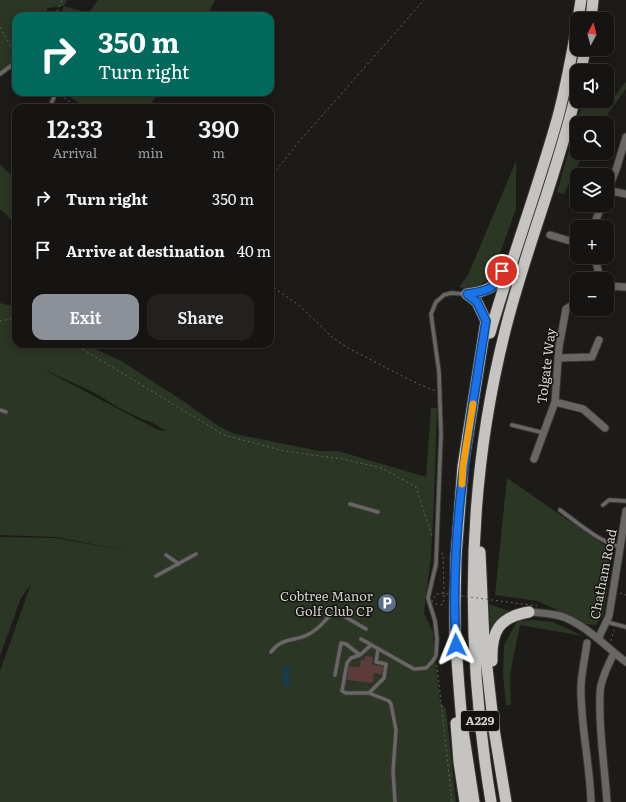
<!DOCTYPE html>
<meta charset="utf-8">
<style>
:root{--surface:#161412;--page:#232120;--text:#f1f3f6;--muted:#9e9e9f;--line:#353332;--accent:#8c9099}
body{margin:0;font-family:Literata,serif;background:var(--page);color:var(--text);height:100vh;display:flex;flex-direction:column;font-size:15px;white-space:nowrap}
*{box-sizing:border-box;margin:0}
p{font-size:13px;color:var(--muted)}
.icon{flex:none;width:22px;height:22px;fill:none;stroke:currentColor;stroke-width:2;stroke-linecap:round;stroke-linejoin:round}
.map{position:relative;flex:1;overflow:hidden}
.sheet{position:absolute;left:12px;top:104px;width:262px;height:244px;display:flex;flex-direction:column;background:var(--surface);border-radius:12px;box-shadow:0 2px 10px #0003,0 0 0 1px var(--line)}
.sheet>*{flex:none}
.guide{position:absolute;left:12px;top:12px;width:262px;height:84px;border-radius:12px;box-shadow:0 2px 10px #0003,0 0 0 1px var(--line);background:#00695c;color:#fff;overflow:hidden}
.needle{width:26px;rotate:7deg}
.fabs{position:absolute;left:570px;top:12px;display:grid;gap:8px}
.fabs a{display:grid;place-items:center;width:44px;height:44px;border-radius:8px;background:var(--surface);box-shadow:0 2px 10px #0003,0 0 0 1px var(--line);font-size:20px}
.pin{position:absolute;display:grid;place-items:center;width:34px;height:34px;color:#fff;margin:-17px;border:2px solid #fff;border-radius:50%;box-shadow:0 1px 4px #0007}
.me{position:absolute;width:44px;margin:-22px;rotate:358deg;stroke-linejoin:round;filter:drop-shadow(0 0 3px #0008)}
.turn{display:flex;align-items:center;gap:14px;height:84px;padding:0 20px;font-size:18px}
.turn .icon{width:52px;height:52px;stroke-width:2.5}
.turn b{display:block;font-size:28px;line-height:34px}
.eta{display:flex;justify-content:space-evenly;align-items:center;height:68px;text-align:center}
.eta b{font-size:24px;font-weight:600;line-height:28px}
.primary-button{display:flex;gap:8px;margin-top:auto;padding:8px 20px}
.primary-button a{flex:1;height:46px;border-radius:12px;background:var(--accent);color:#fff;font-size:16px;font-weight:600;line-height:46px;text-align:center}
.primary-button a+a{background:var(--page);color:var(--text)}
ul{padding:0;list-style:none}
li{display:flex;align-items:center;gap:12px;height:52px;padding:0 20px}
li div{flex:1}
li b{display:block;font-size:15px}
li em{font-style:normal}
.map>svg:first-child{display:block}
</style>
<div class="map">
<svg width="626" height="802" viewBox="0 0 626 802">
<rect width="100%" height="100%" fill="#1d1b18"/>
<path fill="#2c3624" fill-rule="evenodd" d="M0,0h67l-3,6 25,7 9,-13h117l-8,16h-147l4,-10 -17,2 -2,8h-29v44l-16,11z
M626,82v7l-25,34h-24v30h7l-20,41 -7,-2 26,-91 25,3z
M63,92h96l-11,16h-62z
M516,161v48l-25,69 -18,11 -14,-2 9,-12z
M0,165l16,14v45l-16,-15z
M0,303l16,4v37h69l38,18 63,41 32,23 17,8 84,17h19l88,26 5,-69h6l-3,92 -3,56 -7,57 9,19 7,70 6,7 10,93h-456v-131l31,-87 -10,14 -21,58v-119l56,1 83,15 -83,-16 -56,-2zM41,368l52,24 28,17 21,10 11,4 13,8 -8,-1z
M507,478l106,73 -10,65 -7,9 -11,-1 -47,-23 -43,-6z
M489,604l23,8 -21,25z
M533,620l20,2 30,14 -63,-11 -10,49 1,31h-5l-3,-30 1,-30 13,-24z"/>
<path fill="#1b3b4a" d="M283,665l6,1 1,16 -3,5h-2c-4,-4 -4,-17 -2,-22z"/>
<path fill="#5c3c3b" d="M365,656l8,1 -1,7 5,2v-2l7,1 -1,10 -9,-2 -1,10 -26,-3 2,-14 11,1 1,-7h4z"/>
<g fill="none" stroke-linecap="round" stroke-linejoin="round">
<defs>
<path id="service" d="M0,74l16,-12
M50,107l6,-15
M0,410l6,2
M512,425l32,8
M350,504l28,8
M603,505l6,-5 17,1
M560,510c18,13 38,31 60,37
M166,555l13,9
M156,576l40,-22
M607,622l19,5
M361,639l53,30 12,-1 6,-6 4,-6 1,-17 -2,-18 -7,-23 8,-34 5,-130 -2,-62 -8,-58 5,-12 8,-7 7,-2 14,1
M371,645l-11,10 -9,3 -4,5 -5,28 4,2h23l15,-15 2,-14 -10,-2 2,-13
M271,652c11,-15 23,-10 38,-18 11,-5 17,-16 26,-23l31,18
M335,675l6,-32 5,1 14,11
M369,693l20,8 2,3 5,26 -3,41 2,31"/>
<path id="minor" d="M607,190l19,4
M607,192l9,-22 10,-33
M593,227l9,-22
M550,235l27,8
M595,257l5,22
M607,286l19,1
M558,358l34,-1 7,-17
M555,402l28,7 22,19
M534,459l21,-57 4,-55 7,-38 11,-7
M529,612c11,1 26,1 37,6 23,10 40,29 60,44
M598,639l11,-23 17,-105
M587,643c-2,14 -5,28 -6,42 -1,39 9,78 10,117
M607,802c-2,-29 -6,-57 -7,-86 0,-11 -1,-21 1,-31 3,-12 8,-22 13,-32"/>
<path id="trunk" d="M578,19l3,-19
M591,19l2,-19
M581,71l4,-22
M467,294l10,8 9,19 -23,145 -7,90 -1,48v28l4,55 3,37 12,78
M467,294c21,-3 28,-5 36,-26
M490,333c20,-69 45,-137 65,-206 10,-33 16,-68 22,-102
M480,552l4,89 10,88 12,73
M492,661c-1,-30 7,-44 37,-49
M456,723l3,39 6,40
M491,802c-26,-157 -25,-316 14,-471 20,-81 53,-159 72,-241"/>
</defs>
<use href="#service" stroke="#3a3835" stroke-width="5.5"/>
<use href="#minor" stroke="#3a3835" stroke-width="9"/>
<use href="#trunk" stroke="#3a3835" stroke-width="13"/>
<path stroke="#656360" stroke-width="1" stroke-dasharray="2 3" stroke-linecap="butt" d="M55,16l7,-16
M0,27l16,29
M60,95l19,13
M270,178l27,-34 127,-144
M270,285l30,21 33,32 15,10 64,33 23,10
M0,321l16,-3
M74,344l150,91 60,16 58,8 40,9 34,19 16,49
M441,553l2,1 1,41
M620,593l6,2
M611,641l3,-11
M437,665l15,137"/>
<use href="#service" stroke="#686765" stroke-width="3.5"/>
<use href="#minor" stroke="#686765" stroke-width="7"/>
<use href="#trunk" stroke="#c6c4c0" stroke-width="11"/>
<path stroke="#656360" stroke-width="1" stroke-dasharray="2 3" stroke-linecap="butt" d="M444,595v5l-2,5 -6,-1 -4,-3 3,-6 5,-2 97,13"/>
</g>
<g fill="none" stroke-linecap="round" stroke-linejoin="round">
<defs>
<path id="route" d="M456,645c-7,-108 13,-218 30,-324l-9,-19 -10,-8c20,-3 27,-4 35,-23"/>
</defs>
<use href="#route" stroke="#114b97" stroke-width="10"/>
<use href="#route" stroke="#1a73e8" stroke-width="7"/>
<path stroke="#f59e0b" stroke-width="7" d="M462,484l1,-18 10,-62"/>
</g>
<defs>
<symbol id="parking-disc" viewBox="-11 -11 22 22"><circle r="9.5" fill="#5c6f8a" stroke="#14120f"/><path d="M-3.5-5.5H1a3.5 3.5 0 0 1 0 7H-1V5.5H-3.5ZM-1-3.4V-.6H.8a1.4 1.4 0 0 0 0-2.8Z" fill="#fff"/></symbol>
</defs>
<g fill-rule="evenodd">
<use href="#parking-disc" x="376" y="592" width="22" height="22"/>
</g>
<g text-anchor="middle" stroke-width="3" stroke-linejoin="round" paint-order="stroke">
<rect fill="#14120f" stroke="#9a9895" stroke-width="1" x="461" y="711" width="38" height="20" rx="3"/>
<g font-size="12" font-weight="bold" fill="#d3d1cf">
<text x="480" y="725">A229</text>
</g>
<g font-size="13" fill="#d3d1cf" stroke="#14120f">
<text transform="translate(546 366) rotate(-83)" y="5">Tolgate Way</text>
<text transform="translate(603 574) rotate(-79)" y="5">Chatham Road</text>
</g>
<g font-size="13" fill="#d3d1cf" stroke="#14120f" text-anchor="end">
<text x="373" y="601">Cobtree Manor<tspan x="373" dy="15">Golf Club CP</tspan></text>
</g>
</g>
</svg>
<div class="fabs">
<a><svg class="needle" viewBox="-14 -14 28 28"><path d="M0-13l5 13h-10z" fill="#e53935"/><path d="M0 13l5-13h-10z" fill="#9e9e9f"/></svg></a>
<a><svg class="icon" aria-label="sound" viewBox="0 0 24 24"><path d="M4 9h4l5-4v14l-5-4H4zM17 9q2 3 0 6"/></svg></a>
<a><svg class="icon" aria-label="search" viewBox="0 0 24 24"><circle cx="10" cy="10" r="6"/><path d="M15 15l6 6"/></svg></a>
<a><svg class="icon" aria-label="layers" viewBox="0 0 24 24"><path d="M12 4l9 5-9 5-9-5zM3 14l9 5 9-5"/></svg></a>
<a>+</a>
<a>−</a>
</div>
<div class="pin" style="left:502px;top:271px;background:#d93025"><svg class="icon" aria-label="arrive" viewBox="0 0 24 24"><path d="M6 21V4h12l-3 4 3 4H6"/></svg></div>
<svg class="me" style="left:456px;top:645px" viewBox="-20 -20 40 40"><path d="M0-17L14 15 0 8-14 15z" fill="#1a73e8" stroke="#fff" stroke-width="4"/></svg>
<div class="guide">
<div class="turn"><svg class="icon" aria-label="right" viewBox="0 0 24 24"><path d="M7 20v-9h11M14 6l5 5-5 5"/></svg><div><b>350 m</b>Turn right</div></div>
</div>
<section class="sheet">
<div class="eta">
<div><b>12:33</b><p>Arrival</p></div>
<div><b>1</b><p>min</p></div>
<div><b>390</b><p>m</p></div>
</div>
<ul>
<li><svg class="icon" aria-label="right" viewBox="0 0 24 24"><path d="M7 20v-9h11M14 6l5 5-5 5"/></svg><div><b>Turn right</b></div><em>350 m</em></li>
<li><svg class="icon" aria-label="arrive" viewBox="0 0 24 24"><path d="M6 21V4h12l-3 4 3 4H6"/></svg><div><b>Arrive at destination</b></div><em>40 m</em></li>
</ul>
<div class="primary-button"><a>Exit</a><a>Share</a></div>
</section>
</div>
